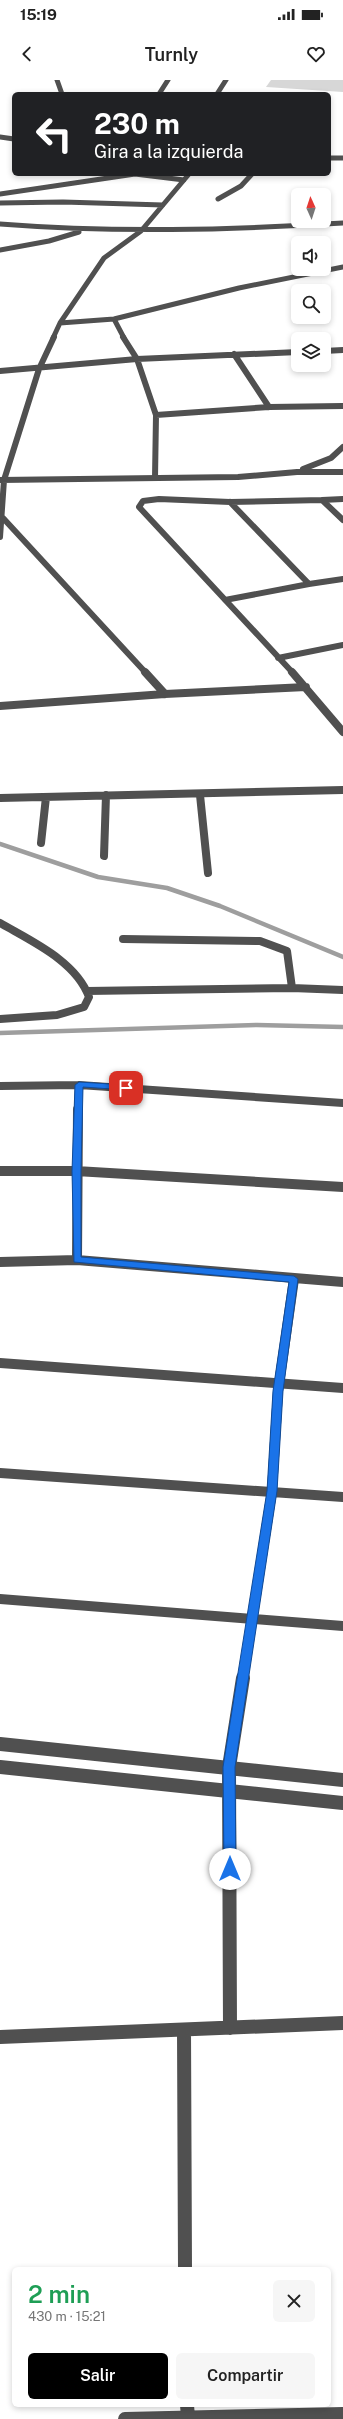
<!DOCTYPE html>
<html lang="es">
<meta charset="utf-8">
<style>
:root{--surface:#fff;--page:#f6f6f6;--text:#222;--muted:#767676;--accent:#000}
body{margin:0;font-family:"Public Sans",sans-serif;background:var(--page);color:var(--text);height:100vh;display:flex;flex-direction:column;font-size:15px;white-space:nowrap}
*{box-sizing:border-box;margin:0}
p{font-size:13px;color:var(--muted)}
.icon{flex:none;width:22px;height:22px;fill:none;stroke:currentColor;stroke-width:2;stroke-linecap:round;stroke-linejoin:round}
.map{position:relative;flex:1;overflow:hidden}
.sheet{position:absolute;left:12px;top:2187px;width:319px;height:140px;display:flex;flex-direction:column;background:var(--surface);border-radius:6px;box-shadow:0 2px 6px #0003}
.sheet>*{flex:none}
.hud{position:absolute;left:12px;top:12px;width:319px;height:84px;border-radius:6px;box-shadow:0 2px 6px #0003;background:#202124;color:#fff;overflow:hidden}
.needle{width:26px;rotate:357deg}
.buttons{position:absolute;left:291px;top:108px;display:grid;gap:8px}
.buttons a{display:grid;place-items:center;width:40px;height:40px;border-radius:6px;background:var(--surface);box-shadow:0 2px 6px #0003;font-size:20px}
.pin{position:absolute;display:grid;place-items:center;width:34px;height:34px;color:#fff;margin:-17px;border-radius:8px;box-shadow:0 2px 6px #0006}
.me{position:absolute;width:44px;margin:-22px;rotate:0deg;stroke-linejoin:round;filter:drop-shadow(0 0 3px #0008)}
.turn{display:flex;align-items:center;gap:14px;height:84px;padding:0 16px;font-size:18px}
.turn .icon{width:52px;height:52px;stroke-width:2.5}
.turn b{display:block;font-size:28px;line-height:34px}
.round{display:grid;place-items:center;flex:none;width:42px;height:42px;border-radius:6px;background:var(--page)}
.summary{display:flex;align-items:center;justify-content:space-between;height:68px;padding:0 16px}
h1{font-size:24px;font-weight:600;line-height:30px;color:#1e9e55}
.primary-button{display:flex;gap:8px;margin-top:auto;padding:8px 16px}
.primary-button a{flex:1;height:46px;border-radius:6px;background:var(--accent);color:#fff;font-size:16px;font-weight:600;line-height:46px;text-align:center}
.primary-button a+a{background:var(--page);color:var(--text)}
.status{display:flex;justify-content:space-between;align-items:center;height:28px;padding:0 20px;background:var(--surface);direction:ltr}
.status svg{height:11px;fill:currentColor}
header{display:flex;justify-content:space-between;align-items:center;height:52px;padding:0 16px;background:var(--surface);font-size:18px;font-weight:600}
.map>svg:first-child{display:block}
</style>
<div class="status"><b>15:19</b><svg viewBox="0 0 49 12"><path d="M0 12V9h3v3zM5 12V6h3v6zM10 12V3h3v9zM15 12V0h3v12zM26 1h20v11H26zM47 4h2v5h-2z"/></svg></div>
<header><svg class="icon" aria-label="back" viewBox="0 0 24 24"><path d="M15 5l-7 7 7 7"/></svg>Turnly<svg class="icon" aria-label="heart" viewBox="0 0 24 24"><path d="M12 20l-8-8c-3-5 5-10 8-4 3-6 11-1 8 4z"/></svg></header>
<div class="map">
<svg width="343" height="2339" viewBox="0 0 343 2339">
<rect width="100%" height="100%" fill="#fff"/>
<path fill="#d7d7d7" d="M271,0h72v12l-77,-5z"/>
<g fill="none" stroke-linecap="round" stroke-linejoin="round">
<path stroke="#9e9e9e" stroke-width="4.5" d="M0,764l98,33 69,11 53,18 123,51
M0,953l257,-8 86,2"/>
<path stroke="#505050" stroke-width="5" d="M57,0l5,14
M159,14l9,-14
M217,14l9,-14
M0,57l14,2
M329,78h14
M0,114l135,-20 49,6
M218,119l23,-13 11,-12
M0,123l63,-1 100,3
M0,144c115,9 228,6 343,-1
M0,170l49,-9 30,-9
M114,239l10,19
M60,243l54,-4 125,-31 104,-21
M53,258l7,-15 44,-65 37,-27 48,-57"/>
<path stroke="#505050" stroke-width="6" d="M123,257l14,22 19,56 -1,63
M324,271l19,-1
M234,274l35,53
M0,291l137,-12 161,-7
M156,335l113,-8 74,-1
M303,389l28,-11 12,-11
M0,400l238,-3 59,-5h46
M343,419l-21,1 21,20
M230,422l79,82 34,-5
M3,438l143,155
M0,457l4,-57 35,-111 15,-32
M225,520l84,-16
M278,578l65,-13
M293,593l-154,-166 4,-6 16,-2 71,3 92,-2"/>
<path stroke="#505050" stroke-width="8" d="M145,592l20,22
M292,592l51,60
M0,626l165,-12 141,-7
M200,715l8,78
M0,718l343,-8
M41,763l5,-46
M104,776l2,-61
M0,843c31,18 76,38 89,74l-5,10 -27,8 -57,4
M123,859l137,2 27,10 5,37
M87,911l205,-3 51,2
M0,1006l79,-1 264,18
M78,1030l1,-25"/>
<path stroke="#505050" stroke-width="10" d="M0,1091h76l267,16
M77,1180l1,-151
M0,1182l77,-2 266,22
M0,1283l343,25
M0,1393l343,24
M0,1519l343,27
M243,1599l29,-188 6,-100 16,-112"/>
<path stroke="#505050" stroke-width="14" d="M0,1664l343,36
M0,1687l343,36
M230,1948l-1,-261 14,-89
M184,1950l1,239
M0,1957l343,-14
M187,2325l1,12
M125,2339l218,-5"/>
</g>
<path fill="#1a73e8" stroke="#114b97" d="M79,1002l47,3 4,3 -4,2 -43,-3 -2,84v86l213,19 4,3 -15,112 -6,100 -42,276 1,102 -6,5 -6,-5 -1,-102 44,-276 6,-100 16,-109 -215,-20 -2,-91 3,-86z"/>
</svg>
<div class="buttons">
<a><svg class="needle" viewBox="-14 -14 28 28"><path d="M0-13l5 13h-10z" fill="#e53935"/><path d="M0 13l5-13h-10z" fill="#767676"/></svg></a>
<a><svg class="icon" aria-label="sound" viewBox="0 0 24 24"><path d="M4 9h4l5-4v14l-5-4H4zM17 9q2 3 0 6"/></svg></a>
<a><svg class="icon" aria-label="search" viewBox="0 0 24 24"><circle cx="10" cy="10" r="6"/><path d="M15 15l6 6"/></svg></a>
<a><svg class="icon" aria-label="layers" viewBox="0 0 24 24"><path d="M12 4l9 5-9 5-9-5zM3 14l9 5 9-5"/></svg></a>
</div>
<div class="pin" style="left:126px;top:1008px;background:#d93025"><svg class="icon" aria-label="arrive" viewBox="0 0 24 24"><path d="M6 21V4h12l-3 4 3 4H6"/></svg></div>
<svg class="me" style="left:230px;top:1789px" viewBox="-20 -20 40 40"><circle r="19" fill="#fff"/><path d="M0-13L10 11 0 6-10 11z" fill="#1a73e8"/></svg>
<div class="hud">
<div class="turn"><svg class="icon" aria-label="left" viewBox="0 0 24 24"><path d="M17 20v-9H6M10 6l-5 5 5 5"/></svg><div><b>230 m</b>Gira a la izquierda</div></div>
</div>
<section class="sheet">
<div class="summary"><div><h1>2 min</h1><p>430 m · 15:21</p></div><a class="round"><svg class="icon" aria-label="close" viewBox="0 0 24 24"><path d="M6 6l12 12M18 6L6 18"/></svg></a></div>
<div class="primary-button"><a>Salir</a><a>Compartir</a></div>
</section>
</div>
